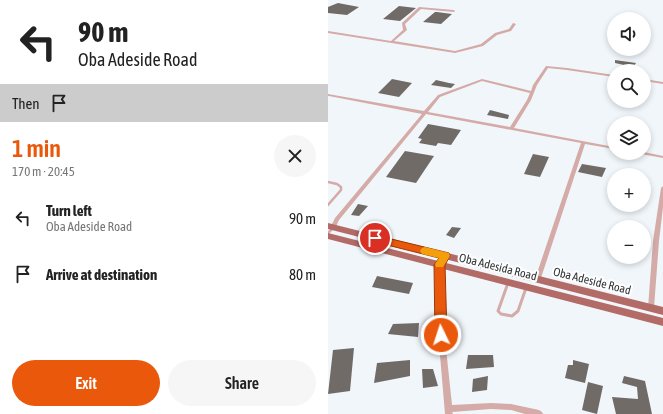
<!DOCTYPE html>
<meta charset="utf-8">
<style>
:root{--surface:#fff;--page:#f6f6f6;--text:#222;--muted:#767676;--accent:#ea580c}
body{margin:0;font-family:"Asap Condensed",sans-serif;background:var(--page);color:var(--text);height:100vh;display:flex;flex-direction:column;font-size:15px;white-space:nowrap}
*{box-sizing:border-box;margin:0}
p{font-size:13px;color:var(--muted)}
.icon{flex:none;width:22px;height:22px;fill:none;stroke:currentColor;stroke-width:2;stroke-linecap:round;stroke-linejoin:round}
.map{position:relative;flex:1;overflow:hidden}
.panel{display:flex;flex-direction:column;background:var(--surface);width:328px}
.panel>*{flex:none}
.banner{background:#fff;color:var(--text);overflow:hidden}
.buttons{position:absolute;left:279px;top:12px;display:grid;gap:8px}
.buttons a{display:grid;place-items:center;width:44px;height:44px;border-radius:50%;background:var(--surface);box-shadow:0 2px 6px #0003;font-size:20px}
.pin{position:absolute;display:grid;place-items:center;width:34px;height:34px;color:#fff;margin:-17px;border:2px solid #fff;border-radius:50%;box-shadow:0 1px 4px #0007}
.me{position:absolute;width:44px;margin:-22px;rotate:356deg;stroke-linejoin:round;filter:drop-shadow(0 0 3px #0008)}
.turn{display:flex;align-items:center;gap:14px;height:84px;padding:0 12px;font-size:18px}
.turn .icon{width:52px;height:52px;stroke-width:2.5}
.turn b{display:block;font-size:28px;line-height:34px}
.then{display:flex;align-items:center;height:38px;padding:0 12px;background:#0003;gap:8px;font-size:15px}
.round{display:grid;place-items:center;flex:none;width:42px;height:42px;border-radius:21px;background:var(--page)}
.overview{display:flex;align-items:center;justify-content:space-between;height:68px;padding:0 12px}
h1{font-size:24px;font-weight:600;line-height:30px;color:var(--accent)}
.action{display:flex;gap:8px;margin-top:auto;padding:8px 12px}
.action a{flex:1;height:46px;border-radius:24px;background:var(--accent);color:#fff;font-size:16px;font-weight:600;line-height:46px;text-align:center}
.action a+a{background:var(--page);color:var(--text)}
ul{padding:0;list-style:none}
li{display:flex;align-items:center;gap:12px;height:56px;padding:0 12px}
li div{flex:1}
li b{display:block;font-size:15px}
li em{font-style:normal}
main{display:flex;flex:1;min-height:0}
.map>svg:first-child{display:block}
</style>
<main>
<section class="panel">
<div class="banner">
<div class="turn"><svg class="icon" aria-label="left" viewBox="0 0 24 24"><path d="M17 20v-9H6M10 6l-5 5 5 5"/></svg><div><b>90 m</b>Oba Adeside Road</div></div>
<div class="then">Then<svg class="icon" aria-label="arrive" viewBox="0 0 24 24"><path d="M6 21V4h12l-3 4 3 4H6"/></svg></div>
</div>
<div class="overview"><div><h1>1 min</h1><p>170 m · 20:45</p></div><a class="round"><svg class="icon" aria-label="close" viewBox="0 0 24 24"><path d="M6 6l12 12M18 6L6 18"/></svg></a></div>
<ul>
<li><svg class="icon" aria-label="left" viewBox="0 0 24 24"><path d="M17 20v-9H6M10 6l-5 5 5 5"/></svg><div><b>Turn left</b><p>Oba Adeside Road</p></div><em>90 m</em></li>
<li><svg class="icon" aria-label="arrive" viewBox="0 0 24 24"><path d="M6 21V4h12l-3 4 3 4H6"/></svg><div><b>Arrive at destination</b></div><em>80 m</em></li>
</ul>
<div class="action"><a>Exit</a><a>Share</a></div>
</section>
<div class="map">
<svg width="335" height="414" viewBox="0 0 335 414">
<rect width="100%" height="100%" fill="#f1f6fb"/>
<path fill="#716b68" d="M10,3l21,4 -12,8 -19,-2v-6z
M71,6l17,2 -16,13 -17,-2z
M107,12h2l15,2 -11,10 -18,-2z
M287,60l21,3 -3,4 -18,-4z
M64,79l20,4 -13,14 -21,-4z
M108,80l13,3 6,1 -4,4 -20,-3z
M162,110l19,5 -1,4 -21,-4z
M100,124l33,6 -10,15 -13,-2 -2,3 -17,-3 3,-4 -4,-1z
M77,151l29,5 -18,27 -30,-6z
M205,154l16,3 -9,20 -16,-3z
M254,164l24,4 -4,9 -24,-5z
M30,204l10,2 -9,10 -8,-1z
M124,227l9,1 -7,10 -8,-3z
M49,276l36,7 -4,11 -37,-7z
M91,323l-1,14 -30,-3 5,-10z
M26,348l-4,43 -22,3 5,-44z
M140,355h25l1,12 -28,2z
M82,360v16l-36,7 3,-20z
M245,360l16,4 -4,19 -20,-5 3,-13h5z
M94,369h11l5,17 -15,2z
M160,376l-1,14 -15,2 1,-13z
M296,376l21,5 7,33h-36l-4,-17 26,2 -1,-12 -15,-4z
M260,382l15,4 -6,28 -15,-4z"/>
<g fill="none" stroke-linecap="round" stroke-linejoin="round">
<path stroke="#d4aba7" stroke-width="2.5" d="M0,182l9,2 4,3v3l-13,15
M0,233l5,-5"/>
<path stroke="#d4aba7" stroke-width="3" d="M180,283l-10,28 3,3 11,2 6,-5 8,-23"/>
<path fill="#d4aba7" fill-rule="evenodd" d="M91,7l35,3 1,1 -1,1 -33,-3 -16,15 2,6 -13,11 61,10 26,-7 14,-11 14,-4 4,-6 3,1 -5,7 -14,4 -14,11 -28,7 -127,-20v-2l63,10 12,-11 -1,-7z
M218,66l21,2 47,7v2l-47,-7 -19,-2 -11,17 -6,15 -17,28 100,19v2l-29,-5 -45,137h-4l-1,-2 46,-136 -155,-29 -87,106 -4,9h-4l-1,-1 5,-10 87,-104 -93,-18h-1v-2l96,17 14,-16 44,-16 49,12 2,-6zM154,81l48,12 -3,7 -17,27 -82,-15 12,-15z
M316,79l19,3v2l-19,-3z
M316,152l19,4v2l-22,-4 -2,-1h5z
M335,186v21l-4,34 -5,67 -1,2h-4l-1,-2 5,-67 8,-53z
M117,254l2,1 1,1 -6,9 1,55 9,85 39,-2 20,1 28,6 3,2 1,2h-18l-14,-4 -20,-1 -39,3 1,2h-8l-8,-94 -1,-55 7,-10z"/>
<path fill="#b26b66" fill-rule="evenodd" d="M0,223l335,84v8l-335,-86z
M0,233l335,85v8l-335,-87z"/>
</g>
<path fill="#ea580c" stroke="#983908" d="M47,235l74,18 1,3 -5,9 2,70 -2,3 -4,2 -4,-2 -2,-3 -1,-70 5,-7 -68,-17 -1,-3z"/>
<path fill="#f59e0b" d="M97,247l24,6 1,3 -7,11h-7l-1,-3 4,-6 -17,-4 -2,-3 2,-3z"/>
<g text-anchor="middle" stroke-width="4" stroke-linejoin="round" paint-order="stroke">
<g font-size="12" fill="#323537" stroke="#fff">
<text transform="translate(170 267) rotate(14)" y="4">Oba Adesida Road</text>
<text transform="translate(264 281) rotate(14)" y="4">Oba Adeside Road</text>
</g>
</g>
</svg>
<div class="buttons">
<a><svg class="icon" aria-label="sound" viewBox="0 0 24 24"><path d="M4 9h4l5-4v14l-5-4H4zM17 9q2 3 0 6"/></svg></a>
<a><svg class="icon" aria-label="search" viewBox="0 0 24 24"><circle cx="10" cy="10" r="6"/><path d="M15 15l6 6"/></svg></a>
<a><svg class="icon" aria-label="layers" viewBox="0 0 24 24"><path d="M12 4l9 5-9 5-9-5zM3 14l9 5 9-5"/></svg></a>
<a>+</a>
<a>−</a>
</div>
<div class="pin" style="left:47px;top:238px;background:#d93025"><svg class="icon" aria-label="arrive" viewBox="0 0 24 24"><path d="M6 21V4h12l-3 4 3 4H6"/></svg></div>
<svg class="me" style="left:113px;top:335px" viewBox="-20 -20 40 40"><circle r="17" fill="#ea580c" stroke="#fff" stroke-width="3"/><path d="M0-11L8 9 0 5-8 9z" fill="#fff"/></svg>
</div>
</main>
